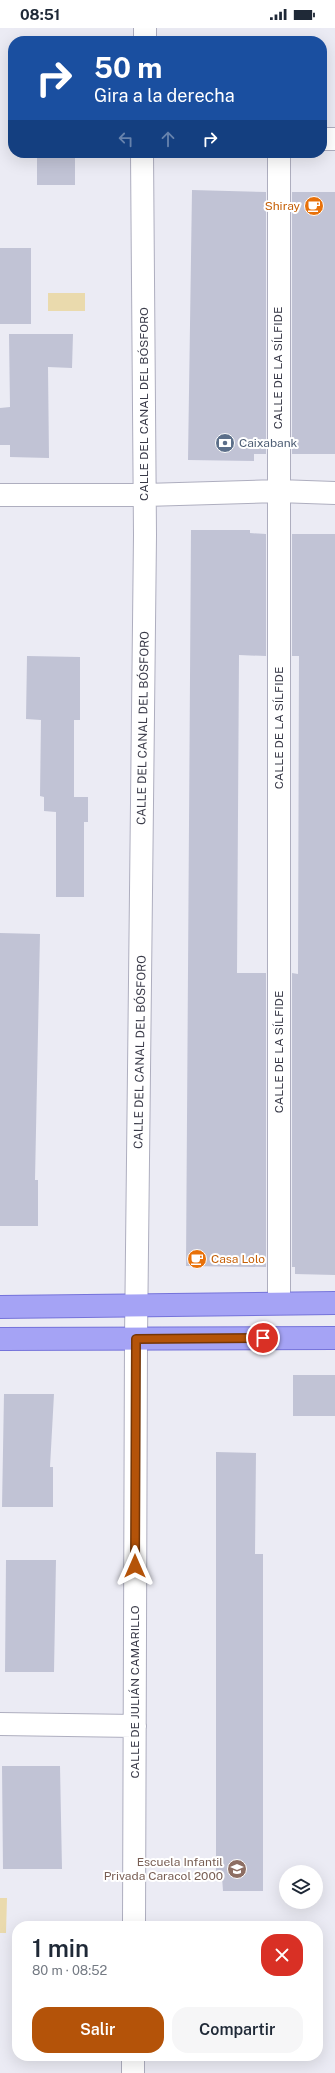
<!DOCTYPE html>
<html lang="es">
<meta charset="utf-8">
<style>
:root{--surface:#fff;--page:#f6f6f7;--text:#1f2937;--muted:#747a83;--accent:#b45309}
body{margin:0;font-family:"Public Sans",sans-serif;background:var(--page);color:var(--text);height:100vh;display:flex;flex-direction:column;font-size:15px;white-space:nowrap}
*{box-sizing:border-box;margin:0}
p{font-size:13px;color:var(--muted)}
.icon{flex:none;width:22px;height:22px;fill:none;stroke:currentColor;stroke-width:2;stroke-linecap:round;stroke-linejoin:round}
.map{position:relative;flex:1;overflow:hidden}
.side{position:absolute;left:12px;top:1893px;width:311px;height:140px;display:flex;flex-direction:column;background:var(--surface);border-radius:16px;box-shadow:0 4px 16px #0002}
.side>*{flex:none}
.top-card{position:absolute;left:8px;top:8px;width:319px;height:122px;border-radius:16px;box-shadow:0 4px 16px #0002;background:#1a4fa0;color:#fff;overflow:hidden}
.buttons{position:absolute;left:279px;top:1837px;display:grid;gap:8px}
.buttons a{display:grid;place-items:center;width:44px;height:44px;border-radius:50%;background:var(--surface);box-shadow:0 4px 16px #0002;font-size:20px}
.pin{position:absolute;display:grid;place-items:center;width:34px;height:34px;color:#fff;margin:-17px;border:2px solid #fff;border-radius:50%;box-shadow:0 1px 4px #0007}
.me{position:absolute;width:44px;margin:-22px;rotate:0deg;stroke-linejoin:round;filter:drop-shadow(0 0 3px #0008)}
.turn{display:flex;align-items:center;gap:14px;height:84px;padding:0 20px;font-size:18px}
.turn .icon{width:52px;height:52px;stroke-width:2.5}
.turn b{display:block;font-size:28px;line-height:34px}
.lanes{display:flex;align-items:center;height:38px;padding:0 20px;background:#0003;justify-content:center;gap:20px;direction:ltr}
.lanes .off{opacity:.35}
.round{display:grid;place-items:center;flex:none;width:42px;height:42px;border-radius:16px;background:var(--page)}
.summary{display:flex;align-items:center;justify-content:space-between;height:68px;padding:0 20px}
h1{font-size:24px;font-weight:600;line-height:30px}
.primary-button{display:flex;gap:8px;margin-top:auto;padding:8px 20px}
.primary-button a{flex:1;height:46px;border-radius:16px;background:var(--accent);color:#fff;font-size:16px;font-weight:600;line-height:46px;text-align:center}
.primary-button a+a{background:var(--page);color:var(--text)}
.status{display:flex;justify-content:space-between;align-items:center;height:28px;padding:0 20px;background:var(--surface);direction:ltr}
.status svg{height:11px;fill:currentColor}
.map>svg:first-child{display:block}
</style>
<div class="status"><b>08:51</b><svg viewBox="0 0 49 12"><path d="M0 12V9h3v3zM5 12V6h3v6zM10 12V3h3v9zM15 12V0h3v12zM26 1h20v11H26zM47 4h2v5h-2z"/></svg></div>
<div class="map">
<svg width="335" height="2045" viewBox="0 0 335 2045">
<rect width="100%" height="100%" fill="#ebebf4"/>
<path fill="#eadaad" d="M48,265h37v18h-37z
M0,1870h7l-1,35h-6z"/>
<path fill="#c1c3d5" d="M37,125h38v32h-38z
M192,162l74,2v262h-12v7l-66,-1z
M292,164h43v262h-43z
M0,220h31v76h-31z
M9,306h64l-1,34 -24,-1 1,91 -39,-1v-12h-10v-37l10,-1z
M191,502h59v3l16,1v122l-27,-1 -2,318h29v294l-80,-1z
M292,506h43v741l-40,-1v-7h-3v-294l6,1 1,-318h-7z
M27,628l53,1v63h-6v77h14v25h-4v75h-28v-85l-12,-1v-14l-4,-1 1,-76 -15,-1z
M0,905l40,1 -5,246h3v46h-38z
M293,1347h42v41h-42z
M4,1366h50l-4,73h3v40h-51z
M216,1424l40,1 -1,101h8v337h-40l-1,-14h-6z
M6,1532h50l-2,112h-49z
M2,1738h58l2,103h-59z"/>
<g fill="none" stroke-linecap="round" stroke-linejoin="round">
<defs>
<path id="minor" d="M145,13v-13
M322,111h13
M279,125v1150
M0,467h145l133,-4 57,2
M0,1696l135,2
M134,1898l2,-587 9,-804 -3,-382
M133,2045v-17"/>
<path id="primary" d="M0,1279l335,-4
M0,1311l335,-1"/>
</defs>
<use href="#minor" stroke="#aeaebf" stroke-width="24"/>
<use href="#primary" stroke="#7573da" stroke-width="24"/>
<use href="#minor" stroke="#fff" stroke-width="22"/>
<use href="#primary" stroke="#a5a3f5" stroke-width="22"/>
</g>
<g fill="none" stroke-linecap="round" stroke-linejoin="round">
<defs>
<path id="route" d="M135,1538l1,-227 127,-1"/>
</defs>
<use href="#route" stroke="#753606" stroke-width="10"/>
<use href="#route" stroke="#b45309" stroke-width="7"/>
</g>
<defs>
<symbol id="cafe-disc" viewBox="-11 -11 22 22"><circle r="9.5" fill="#e8710a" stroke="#fff"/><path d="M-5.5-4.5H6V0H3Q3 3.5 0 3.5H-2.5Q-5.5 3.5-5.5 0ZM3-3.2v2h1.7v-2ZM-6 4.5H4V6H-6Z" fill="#fff"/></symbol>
<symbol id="bank-disc" viewBox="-11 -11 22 22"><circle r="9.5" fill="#5c6f8a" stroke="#fff"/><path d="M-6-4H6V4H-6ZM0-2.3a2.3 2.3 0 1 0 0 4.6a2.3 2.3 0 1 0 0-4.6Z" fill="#fff"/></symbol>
<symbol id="school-disc" viewBox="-11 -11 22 22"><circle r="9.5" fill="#8d6e63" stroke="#fff"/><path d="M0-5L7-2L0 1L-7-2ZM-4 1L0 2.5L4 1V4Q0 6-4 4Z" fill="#fff"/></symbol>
</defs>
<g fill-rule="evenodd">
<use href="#cafe-disc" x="303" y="167" width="22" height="22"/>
<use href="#bank-disc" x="214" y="404" width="22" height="22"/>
<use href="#cafe-disc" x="186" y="1220" width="22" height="22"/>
<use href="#school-disc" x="226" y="1830" width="22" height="22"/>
</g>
<g text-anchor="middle" stroke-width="4" stroke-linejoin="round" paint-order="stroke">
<g font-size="12" fill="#c56008" stroke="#fff" text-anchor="end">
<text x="300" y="182">Shiray</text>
<text x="211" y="1235" text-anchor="start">Casa Lolo</text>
</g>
<g font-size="12" fill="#393a48" stroke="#fff">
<text transform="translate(278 340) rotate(-90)" y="4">CALLE DE LA SÍLFIDE</text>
<text transform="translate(144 376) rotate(-90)" y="4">CALLE DEL CANAL DEL BÓSFORO</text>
<text transform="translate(143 700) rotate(-89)" y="4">CALLE DEL CANAL DEL BÓSFORO</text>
<text transform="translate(279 700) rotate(-90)" y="4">CALLE DE LA SÍLFIDE</text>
<text transform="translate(140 1024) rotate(-89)" y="4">CALLE DEL CANAL DEL BÓSFORO</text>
<text transform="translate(279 1024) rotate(-90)" y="4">CALLE DE LA SÍLFIDE</text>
<text transform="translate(135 1664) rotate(-90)" y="4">CALLE DE JULIÁN CAMARILLO</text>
</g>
<g font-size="12" fill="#4e5e75" stroke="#fff" text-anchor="start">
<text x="239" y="419">Caixabank</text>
</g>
<g font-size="12" fill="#785e54" stroke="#fff" text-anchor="end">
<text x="223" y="1838">Escuela Infantil<tspan x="223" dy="14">Privada Caracol 2000</tspan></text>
</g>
</g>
</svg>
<div class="buttons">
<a><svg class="icon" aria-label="layers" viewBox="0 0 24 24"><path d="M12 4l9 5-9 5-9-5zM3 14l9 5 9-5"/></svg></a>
</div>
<div class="pin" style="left:263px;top:1310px;background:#d93025"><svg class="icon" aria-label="arrive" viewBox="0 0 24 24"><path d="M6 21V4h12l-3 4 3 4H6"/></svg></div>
<svg class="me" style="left:135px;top:1538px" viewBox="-20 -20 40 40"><path d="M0-17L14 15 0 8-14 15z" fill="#b45309" stroke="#fff" stroke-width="4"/></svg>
<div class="top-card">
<div class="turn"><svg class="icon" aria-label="right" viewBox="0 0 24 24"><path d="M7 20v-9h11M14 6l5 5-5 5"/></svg><div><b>50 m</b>Gira a la derecha</div></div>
<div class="lanes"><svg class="icon off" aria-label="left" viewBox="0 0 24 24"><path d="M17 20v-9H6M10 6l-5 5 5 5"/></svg><svg class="icon off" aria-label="ahead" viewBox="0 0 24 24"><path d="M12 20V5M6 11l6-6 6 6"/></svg><svg class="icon" aria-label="right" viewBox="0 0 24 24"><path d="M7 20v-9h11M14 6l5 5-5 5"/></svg></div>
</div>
<section class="side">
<div class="summary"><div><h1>1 min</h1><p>80 m · 08:52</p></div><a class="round" style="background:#d93025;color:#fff"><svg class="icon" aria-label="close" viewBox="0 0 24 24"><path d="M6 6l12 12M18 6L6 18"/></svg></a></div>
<div class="primary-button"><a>Salir</a><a>Compartir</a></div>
</section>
</div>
